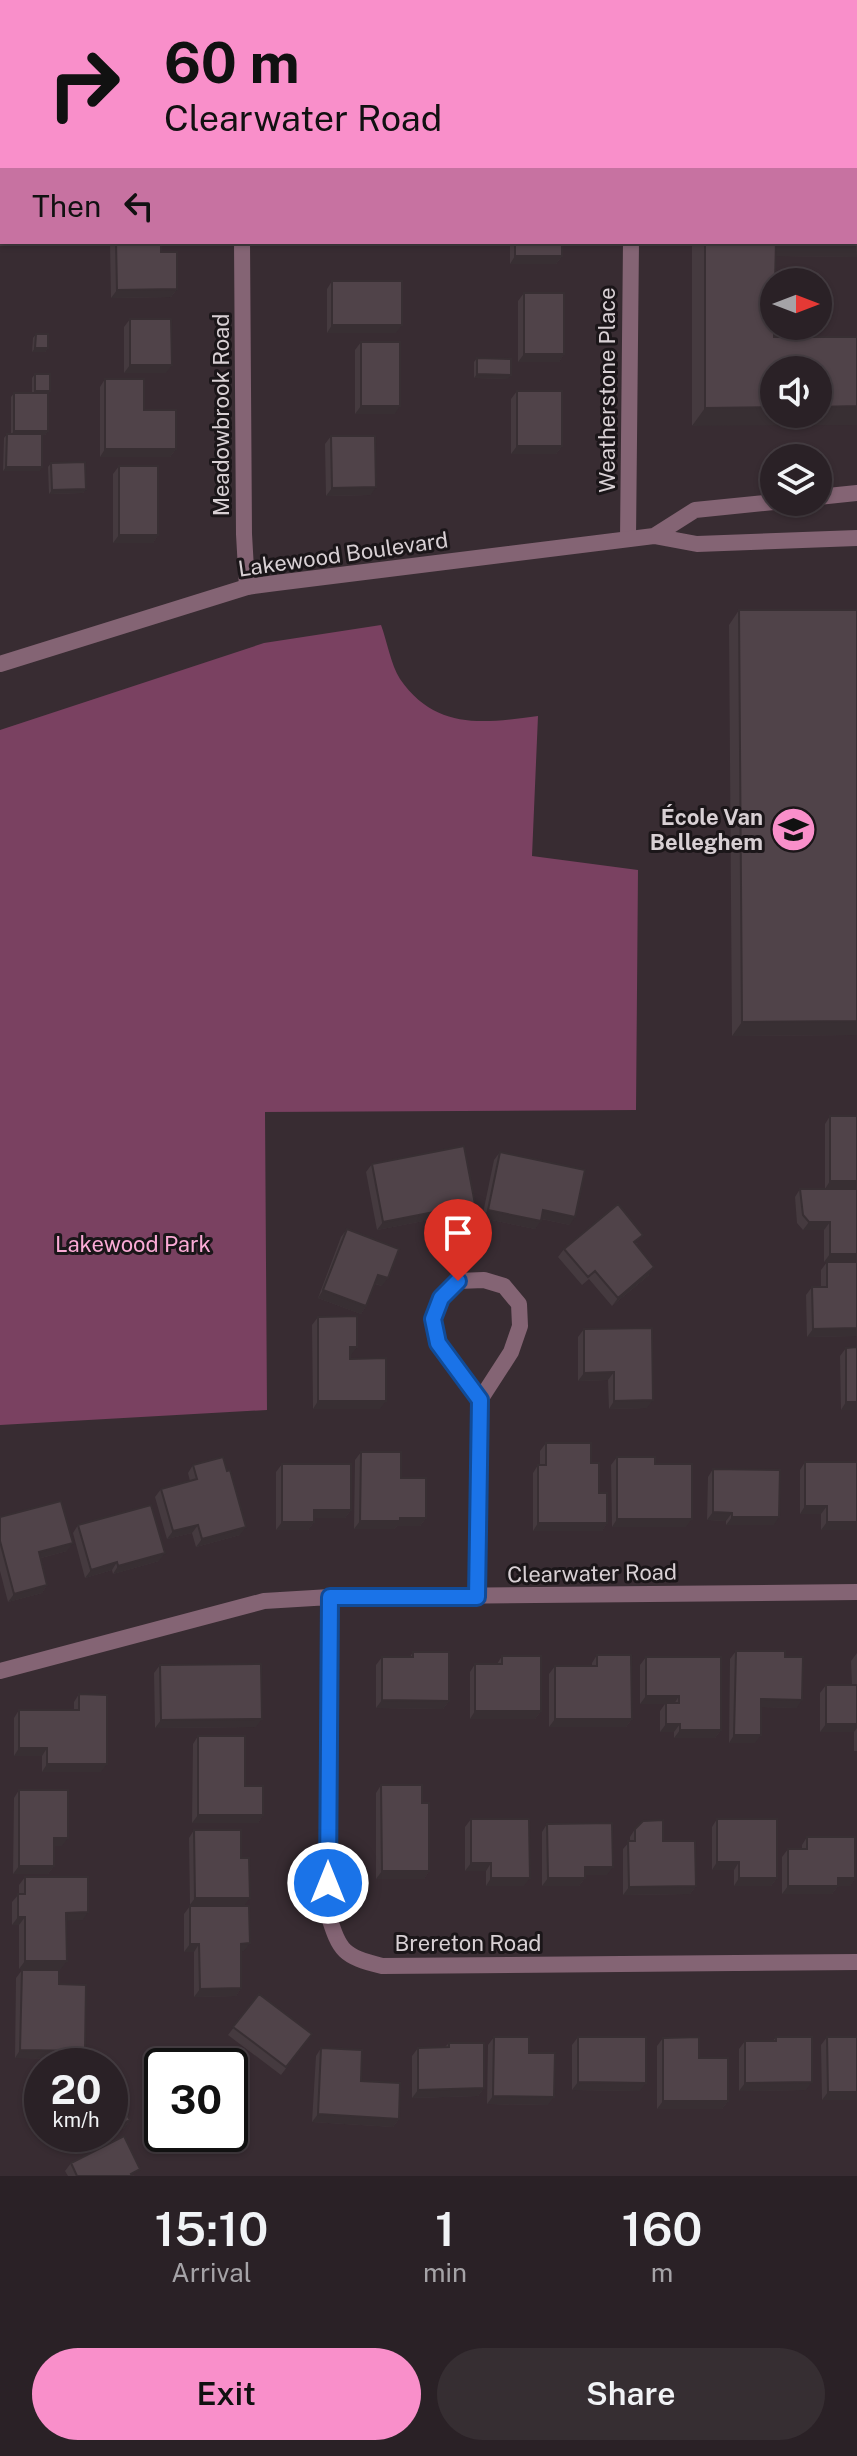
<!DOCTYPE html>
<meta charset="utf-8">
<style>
:root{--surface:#2a2126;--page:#362e32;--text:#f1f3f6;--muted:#a5a3a7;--line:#463e43;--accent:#f98fca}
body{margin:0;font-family:"Public Sans",sans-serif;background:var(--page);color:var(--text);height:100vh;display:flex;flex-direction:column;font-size:30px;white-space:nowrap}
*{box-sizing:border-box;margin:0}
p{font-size:26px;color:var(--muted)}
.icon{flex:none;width:44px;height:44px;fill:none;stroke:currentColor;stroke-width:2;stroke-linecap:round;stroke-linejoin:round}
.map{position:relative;height:2176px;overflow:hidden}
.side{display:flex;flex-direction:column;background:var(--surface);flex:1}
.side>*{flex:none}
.top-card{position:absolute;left:0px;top:0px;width:858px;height:244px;box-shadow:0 2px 6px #0004,0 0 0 2px var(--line);background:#f98fca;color:#111;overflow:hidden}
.needle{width:52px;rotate:90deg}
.buttons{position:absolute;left:760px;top:268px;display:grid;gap:16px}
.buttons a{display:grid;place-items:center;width:72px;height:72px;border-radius:50%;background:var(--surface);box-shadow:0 2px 6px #0004,0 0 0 2px var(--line);font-size:40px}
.speed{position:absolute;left:24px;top:2048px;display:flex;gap:16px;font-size:40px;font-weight:700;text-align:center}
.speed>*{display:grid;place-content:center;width:104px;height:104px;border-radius:50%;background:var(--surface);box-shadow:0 2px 6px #0004,0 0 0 2px var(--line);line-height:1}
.speed small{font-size:20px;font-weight:400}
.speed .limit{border:4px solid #111;border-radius:12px;background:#fff;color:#111}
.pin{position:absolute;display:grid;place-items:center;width:68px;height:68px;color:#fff;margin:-82px -34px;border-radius:50% 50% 50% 0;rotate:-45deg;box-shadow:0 0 8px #0007}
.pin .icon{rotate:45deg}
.me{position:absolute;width:88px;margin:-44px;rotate:0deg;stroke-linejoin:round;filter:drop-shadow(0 0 6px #0008)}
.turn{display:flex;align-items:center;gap:28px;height:168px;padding:0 32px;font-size:36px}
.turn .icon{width:104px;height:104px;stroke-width:2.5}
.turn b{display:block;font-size:56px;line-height:68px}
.then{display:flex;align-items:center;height:76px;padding:0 32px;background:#0003;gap:16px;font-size:30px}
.eta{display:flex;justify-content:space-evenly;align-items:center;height:136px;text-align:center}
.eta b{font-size:48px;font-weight:600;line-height:56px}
.cta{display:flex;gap:16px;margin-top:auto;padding:16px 32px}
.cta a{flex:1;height:92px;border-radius:48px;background:var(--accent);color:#111;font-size:32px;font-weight:600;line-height:92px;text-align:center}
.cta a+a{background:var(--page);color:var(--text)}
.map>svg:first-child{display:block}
</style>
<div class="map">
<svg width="857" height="2176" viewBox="0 0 857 2176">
<rect width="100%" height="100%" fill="#382c32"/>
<path fill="#7a4161" d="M381,625c6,16 10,40 19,54 36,52 84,44 138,37l-6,140 106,14 -2,240 -371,2 2,298 -267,15v-695l264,-87z"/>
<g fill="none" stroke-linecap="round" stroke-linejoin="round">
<path stroke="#846474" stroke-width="16" d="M238,0v2
M632,2v-2
M242,242l2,292 3,53
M628,539l3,-297
M330,1597l-2,317c12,38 15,42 54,52l475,-4
M477,1597l3,-197 31,-48 9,-26 -1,-22 -15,-18 -20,-6 -26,1c-10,11 -22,21 -24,37 -4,26 31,62 46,82
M0,1671l264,-70 66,-4 527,-5"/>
<path stroke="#846474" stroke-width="16" d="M818,497l39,-4
M654,536l41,-26 79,-8
M0,664l247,-77 29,-4 378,-47 43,8 160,-6"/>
</g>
<path fill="#453a3f" d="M857,164v93l-81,-1 -2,81 -82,89v-184h164z
M110,242h51v10l16,37 -6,8 -60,1z
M510,242h52v14l-6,8h-46z
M332,281l64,52h-69v-44z
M524,293l40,61 -5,8h-41v-61z
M130,319l36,54h-42v-46z
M36,334l12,14 -3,4h-13l1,-14z
M361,342l34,72h-40v-64z
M477,358l31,21 -34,-1v-16z
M35,374l15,17 -2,3v37l-3,4h-3l-2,36h-37l1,-33 3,-4h4v-37l3,-4h18v-15z
M105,379l39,31 32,39 -6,8h-70v-70z
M517,391l45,55 -6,8h-45v-55z
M331,436l40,59 -45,1 -1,-52z
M51,463l35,26 -3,4 -34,1 -1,-27z
M119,466l39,69 -5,8h-40v-69z
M739,610l118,425 -125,1 -3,-411z
M830,1116h27v220l-50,1 -1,-42 6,-8h9v-17l6,-8h5h-8v-32h-21l-6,-7 -2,-26 5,-8h25v-65z
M500,1152l70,73 -29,-6 -6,10 -53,-11 12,-58z
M372,1164l103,40 -5,8 -93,18 -11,-58z
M347,1229l35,57 -7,-2 -9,22 -5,8 -43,-16 23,-61z
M638,1243l-2,1 13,31 -37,31 -23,-27 -7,6 -24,-28 6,-8z
M318,1317l39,30 -7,8v4l30,50h-67l-1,-84z
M584,1329l63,79 -38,1 -1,-29 -30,1v-44z
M857,1347v63h-16l-1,-54 6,-8z
M546,1443l45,20 16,60 -5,8h-69v-58l5,-8h2v-14z
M361,1452l40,26 25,40 -6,8h-23l-3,3h-40l1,-69z
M617,1457l38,7 31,63h-74l-1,-62z
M805,1462l52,68h-36v-16h-21v-44z
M282,1464l69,46 -6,8h-31v4l-6,8h-32v-58z
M193,1465l47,70 -44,12 -4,-14 -25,6 -12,-42 6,-8 29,-8 -2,-8z
M713,1469l61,56h-48v-4l-19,-1 1,-43z
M0,1517l67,34 -26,7 6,27 -5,8 -34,9 -8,-31z
M78,1525l81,36 -46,13 -1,-4 -27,8 -12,-45z
M736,1651l49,6 12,51 -36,-1 -6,36h-26l1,-84z
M413,1652l36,49 -6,8 -67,-1v-43l6,-8h28z
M857,1653v98h-3v-19h-34v-39l6,-8h26l-1,-24z
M597,1655l35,64 -6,8h-77v-53l6,-8h37v-3z
M502,1656l39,55 -6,8h-65v-47l5,-8h22z
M646,1657l75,73 -6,8h-41v-6h-14v-21l5,-7h-25v-39z
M160,1665l96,62 -101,1 -1,-55z
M79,1694l22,78h-59v-16h-28v-38l5,-8h55v-8z
M198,1736l47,50 18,29 -5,8h-66l1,-79z
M381,1785l41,18 7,68 -5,8h-48v-86z
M19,1790l43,56h-8v20l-6,8h-35l1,-76z
M471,1819l53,67h-38v-15h-21v-44z
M717,1819l60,59 -6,8h-37v-16h-22v-43z
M547,1824l60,51h-22v3l-6,8h-37v-54z
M635,1829l28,12 33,45 -6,8 -67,1v-46l7,-8v-4z
M194,1830l47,28 4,48 -1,45h-3v37l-5,8 -42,1v-45h-10v-38l6,-8 -1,-68z
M807,1837l48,41 -5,8h-12l-6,8h-50v-37l6,-8h14v-4z
M25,1877l58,43h-16l-6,49h-42v-44h-7v-23l7,-8v-9z
M22,1970l37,14 26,67 -6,8 -64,-1 1,-80z
M259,1994l53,40 -31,41 -53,-40z
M494,2037l35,16 19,52 -61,-1 1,-59z
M578,2037l62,54 -68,-1v-45z
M776,2037l30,53 -67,1v-42l6,-8h28z
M827,2037h30v63h-35l-1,-55z
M663,2038l36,20 29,43 -6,8h-65v-63z
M449,2043l35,45 -6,8 -66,2v-42l6,-8 27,-1z
M321,2048l40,33 38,38 -6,8 -81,-5 4,-66z
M42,2090v31l-11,-20 6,-8z
M130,2120l-6,8 -34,19 -7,-13h27z
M71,2163l64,13h-67l-3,-5z"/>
<path fill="#382f33" d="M856,238l1,19 -93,-1 9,-14h83z
M515,256h47l-6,8h-46z
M177,289l-6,8 -60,1 6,-8z
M332,325h70l-6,8h-69z
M35,348h13l-3,4h-13z
M524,354h40l-5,8h-41z
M130,365h42l-6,8h-42z
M477,374l34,1 -3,4 -34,-1z
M361,406h39l-5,8h-40z
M857,406v19l-165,1 13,-18 69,-1v7h44v-7z
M14,431h34l-3,4h-34z
M517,446h45l-6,8h-45z
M105,449h71l-6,8h-70z
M6,467h36l-2,4h-37z
M376,487l-5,8 -45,1 6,-8z
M86,489l-3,4 -34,1 3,-4z
M119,535h39l-5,8h-40z
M857,1021v14l-125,1 10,-14z
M830,1181h27v8h-32z
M475,1204l-5,8 -93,18 6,-8z
M488,1210l53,11 -6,8 -53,-11z
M543,1210l32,7 -5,8 -33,-7z
M809,1222h21l-6,8h-21z
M830,1254h27v8h-33z
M654,1267l-5,8 -37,31 6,-8z
M378,1275l10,3 -6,8 -9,-3z
M323,1290l43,16 -5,8 -43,-16z
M857,1328v8l-50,1 6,-8z
M350,1347h7l-6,8h-7z
M614,1372l-6,8 -30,1 6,-8z
M653,1400l-6,8 -38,1 5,-8z
M318,1401h68l-6,8h-67z
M846,1402h11v8h-16z
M805,1506h22l-6,8h-21z
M314,1510h37l-6,8h-37z
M713,1512l19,1 -6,8 -19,-1z
M732,1517h47l-5,8h-48z
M400,1518h26l-6,8h-23l-3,3h-40l6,-8z
M617,1519h75l-6,8h-74z
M282,1522h32l-6,8h-32z
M827,1522h30v8h-36z
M538,1523h69l-5,8h-69z
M198,1525l-6,8 -25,6 6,-8z
M246,1527l-6,8 -44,12 6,-8z
M73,1543l-6,8 -34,9 6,-8z
M165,1553l-6,8 -46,13 5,-8z
M117,1562l-5,8 -27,8 6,-8z
M47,1585l-5,8 -34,9 6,-8z
M646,1696h33l-5,8h-34z
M761,1699l41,1 -5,8 -42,-1z
M382,1700l67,1 -6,8 -67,-1z
M475,1711h66l-6,8h-65z
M262,1719l-6,8 -101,1 6,-8z
M555,1719h77l-6,8h-77z
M666,1724h14l-6,8h-14z
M826,1724h31v4l-3,4h-34z
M680,1730h41l-6,8h-41z
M734,1735h27l-6,8h-26z
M19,1748h28l-5,8h-28z
M47,1764h60l-6,8h-59z
M198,1815h65l-5,8h-66z
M54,1838h14l-6,8h-14z
M717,1862h22l-5,8h-22z
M471,1863h20l-5,8h-21z
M19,1866h35l-6,8h-35z
M585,1867h28l-6,8h-28z
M382,1871h47l-5,8h-48z
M491,1878h39l-6,8h-38z
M548,1878h37l-6,8h-37z
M739,1878h38l-6,8h-37z
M838,1878h17l-5,8h-12l-6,8h-50l6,-8z
M696,1886l-6,8 -67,1 6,-8z
M195,1898h55l-6,8h-55z
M88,1912l-5,8 -22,1 5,-8z
M18,1917h7l-6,8h-7z
M250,1943l-6,8 -8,1 5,-8z
M190,1944h9l-5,8h-10z
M25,1961h42l-6,8h-42z
M241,1988l-5,8 -42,1 6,-8z
M20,2050l65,1 -6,8 -64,-1z
M578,2082l68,1 -6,8 -68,-1z
M812,2082l-6,8 -67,1 6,-8z
M484,2088l-6,8 -66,2 6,-8z
M828,2092h29v8h-35z
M493,2096l61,1 -6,8 -61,-1z
M663,2101h65l-6,8h-65z
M318,2114l81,5 -6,8 -81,-5z
M130,2120l-6,8 -34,19 5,-8 9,-5h6v-3z"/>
<path fill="#504349" stroke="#382f33" stroke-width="2" d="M101,0h67v2h-67z
M336,0h43v2h-43z
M706,0h50v2h-50z
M0,89h2v21h-2z
M856,164h1v74h-1z
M116,242h45v10h16v37l-60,1z
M515,242h47v14h-47z
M705,242h71l-1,40h-1v55h83v69l-39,1v-37h-44v37l-69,1z
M332,281h70v44h-70z
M524,293h40v61h-40z
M130,319h41l1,46h-42z
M36,334h12v14h-13z
M361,342h39v64h-39z
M477,358l34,1v16l-34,-1z
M35,374h15v17h-15z
M105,379h39v31h32v39h-71z
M517,391h45v55h-45z
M14,393h34v38h-34z
M7,434h35v33h-36z
M331,436h44l1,51 -44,1z
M85,462l1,27 -34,1 -1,-27z
M119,466h39v69h-39z
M739,610h118v411l-115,1z
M830,1116h27v65h-27z
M464,1146l11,58 -92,18 -11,-58z
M500,1152l85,18 -10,47 -32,-7 -2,11 -53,-11z
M800,1189h57v65h-27v-32h-21l-6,-7z
M618,1204l25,31 -9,7 20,25 -36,31 -23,-27 -7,6 -24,-28z
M347,1229l52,20 -11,29 -10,-3 -12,31 -43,-16z
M827,1262h30v66l-44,1 -1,-42h15z
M357,1316v31h-7v12l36,-1v43h-68v-84z
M652,1328l1,72 -39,1v-29l-30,1v-44z
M857,1347v55h-11v-54z
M546,1443h45v20h8v30h8v30h-69v-58h8z
M361,1452h40v26h25v40h-26v3h-40z
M223,1457l4,14 3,-1 16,57 -44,12 -4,-14 -25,6 -12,-42 36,-10 -4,-14z
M617,1457h38v7h37v55h-75z
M805,1462h52v60h-30v-16h-22z
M282,1464h69v46h-37v12h-32z
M713,1469l67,1 -1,47h-47v-4l-19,-1z
M61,1501l12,42 -34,9 8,33 -33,9 -14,-53v-24z
M151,1505l14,48 -47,13 -1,-4 -26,8 -13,-45z
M736,1651h49v6h18l-1,43 -41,-1v36h-27z
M413,1652h36v49l-67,-1v-43h31z
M597,1655h34l1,64h-77v-53h42z
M502,1656h39v55h-66v-47h27z
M646,1657h75v73h-41v-6h-14v-21h13v-7h-33z
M261,1664l1,55 -101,1 -1,-55z
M826,1685h31v39h-31z
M79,1694l28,1v69h-60v-16h-28v-38h60z
M198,1736h47v50h18v29h-65z
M381,1785h41v18h7v68h-47z
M19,1790h49v48h-14v28h-35z
M471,1819h58l1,59h-39v-15h-20z
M717,1819h60v59h-38v-16h-22z
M663,1820v21h32l1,45 -67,1 -1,-46h7v-12l8,-8z
M612,1823l1,44h-28v11h-37l-1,-54z
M194,1830h47v28h8l1,40h-55z
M807,1837h48v41h-17v8h-50v-37h19z
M25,1877h63v35l-22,1 1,48h-42v-44h-7v-23h7z
M190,1906h59l1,37 -9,1v44l-41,1 -1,-45h-9z
M22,1970h37v14l27,1 -1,66 -65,-1z
M259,1994l53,40 -26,33 -53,-40z
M494,2037h35v16h26l-1,44 -61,-1z
M578,2037h68v46l-68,-1z
M699,2037v21h29v43h-65v-63z
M776,2037h36v45l-67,1v-42h31z
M827,2037h30v55h-29z
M449,2043h35v45l-66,2v-42l31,-1z
M321,2048l41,2 -1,31 39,2 -1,36 -81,-5z
M96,2057l5,9h-20z
M110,2083l20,37 -20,11z
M42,2090v12l-5,-9z
M93,2134h11l-9,5z
M124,2136l16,33 -9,5 1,2h-55l-6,-13z"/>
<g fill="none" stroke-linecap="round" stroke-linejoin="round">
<defs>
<path id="route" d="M328,1883l2,-286h147l3,-197 -42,-57 -5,-24 8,-21 17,-17"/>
</defs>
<use href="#route" stroke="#114b97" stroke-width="20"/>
<use href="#route" stroke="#1a73e8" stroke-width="14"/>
</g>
<defs>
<symbol id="school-disc" viewBox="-11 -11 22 22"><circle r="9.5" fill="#f98fca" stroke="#1b1619"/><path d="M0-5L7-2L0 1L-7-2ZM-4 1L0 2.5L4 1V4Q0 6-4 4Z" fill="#111"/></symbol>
</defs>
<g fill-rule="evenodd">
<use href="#school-disc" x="768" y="804" width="51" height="51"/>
</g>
<g text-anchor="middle" stroke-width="6" stroke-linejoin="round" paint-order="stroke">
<g font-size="22" fill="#d8d0d4" stroke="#1b1619">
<text transform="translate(607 390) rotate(-90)" y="8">Weatherstone Place</text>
<text transform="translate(221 415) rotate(-90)" y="8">Meadowbrook Road</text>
<text transform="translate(343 554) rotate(-8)" y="8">Lakewood Boulevard</text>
<text transform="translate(592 1573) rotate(-1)" y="8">Clearwater Road</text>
<text x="468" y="1951">Brereton Road</text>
</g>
<g font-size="22" font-weight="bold" fill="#d8d0d4" stroke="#1b1619" text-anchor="end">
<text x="763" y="825">École Van<tspan x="763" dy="25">Belleghem</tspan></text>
</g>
<g font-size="22" fill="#fbabd6" stroke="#1b1619">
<text x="133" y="1252">Lakewood Park</text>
</g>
</g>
</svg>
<div class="buttons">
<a><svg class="needle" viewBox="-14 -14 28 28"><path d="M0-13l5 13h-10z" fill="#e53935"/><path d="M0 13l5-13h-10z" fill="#a5a3a7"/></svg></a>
<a><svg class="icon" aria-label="sound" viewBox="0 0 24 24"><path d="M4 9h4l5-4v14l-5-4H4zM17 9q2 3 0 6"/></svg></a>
<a><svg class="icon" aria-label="layers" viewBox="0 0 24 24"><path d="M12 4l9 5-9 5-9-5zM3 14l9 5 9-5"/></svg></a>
</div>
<div class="speed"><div>20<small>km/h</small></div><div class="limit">30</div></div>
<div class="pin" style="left:458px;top:1281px;background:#d93025"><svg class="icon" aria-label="arrive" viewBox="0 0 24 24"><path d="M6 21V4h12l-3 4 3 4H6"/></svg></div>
<svg class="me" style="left:328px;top:1883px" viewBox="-20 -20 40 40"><circle r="17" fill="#1a73e8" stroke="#fff" stroke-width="3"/><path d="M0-11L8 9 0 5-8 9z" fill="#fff"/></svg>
<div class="top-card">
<div class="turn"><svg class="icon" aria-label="right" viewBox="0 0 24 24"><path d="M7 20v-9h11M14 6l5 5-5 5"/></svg><div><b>60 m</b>Clearwater Road</div></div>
<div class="then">Then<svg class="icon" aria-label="left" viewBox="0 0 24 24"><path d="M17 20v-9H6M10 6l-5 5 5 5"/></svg></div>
</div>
</div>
<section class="side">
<div class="eta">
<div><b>15:10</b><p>Arrival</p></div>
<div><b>1</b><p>min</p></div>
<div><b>160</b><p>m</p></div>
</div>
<div class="cta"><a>Exit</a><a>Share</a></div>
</section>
